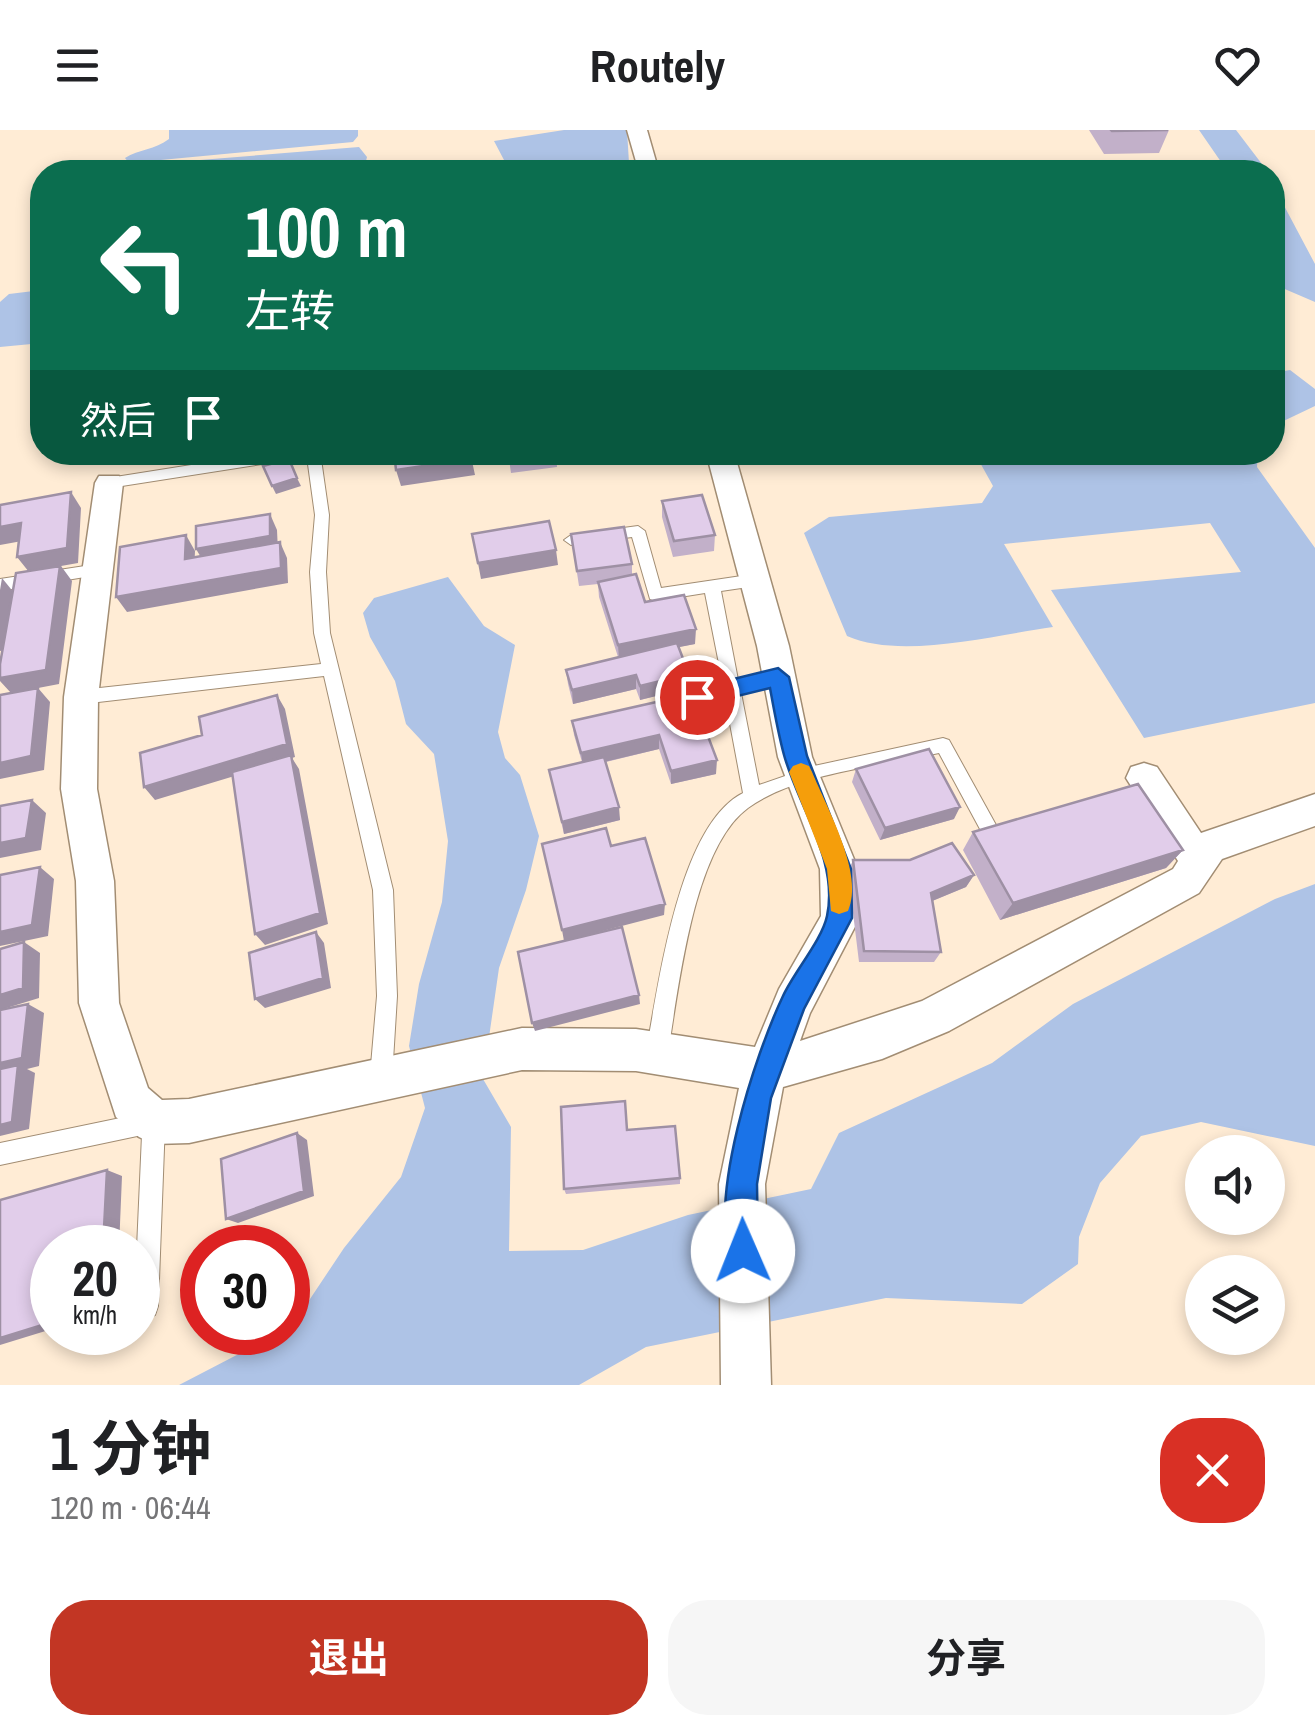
<!DOCTYPE html>
<html lang="zh">
<meta charset="utf-8">
<style>
:root{--surface:#fff;--page:#f6f6f6;--text:#202124;--muted:#757577;--accent:#c23624}
body{margin:0;font-family:"Archivo Narrow","Noto Sans SC",sans-serif;background:var(--page);color:var(--text);height:100vh;display:flex;flex-direction:column;font-size:38px;white-space:nowrap}
*{box-sizing:border-box;margin:0}
p{font-size:32px;color:var(--muted)}
.icon{flex:none;width:55px;height:55px;fill:none;stroke:currentColor;stroke-width:2;stroke-linecap:round;stroke-linejoin:round}
.map{position:relative;height:1255px;overflow:hidden}
.details{display:flex;flex-direction:column;background:var(--surface);flex:1}
.details>*{flex:none}
.top-card{position:absolute;left:30px;top:30px;width:1255px;height:305px;border-radius:40px;box-shadow:0 5px 15px #0003;background:#0b6e4f;color:#fff;overflow:hidden}
.tools{position:absolute;left:1185px;top:1005px;display:grid;gap:20px}
.tools a{display:grid;place-items:center;width:100px;height:100px;border-radius:50%;background:var(--surface);box-shadow:0 5px 15px #0003;font-size:50px}
.speed{position:absolute;left:30px;top:1095px;display:flex;gap:20px;font-size:50px;font-weight:700;text-align:center}
.speed>*{display:grid;place-content:center;width:130px;height:130px;border-radius:50%;background:var(--surface);box-shadow:0 5px 15px #0003;line-height:1}
.speed small{font-size:25px;font-weight:400}
.speed .limit{border:15px solid #d22;background:#fff;color:#111}
.pin{position:absolute;display:grid;place-items:center;width:85px;height:85px;color:#fff;margin:-42px;border:5px solid #fff;border-radius:50%;box-shadow:0 2px 10px #0007}
.me{position:absolute;width:110px;margin:-55px;rotate:359deg;stroke-linejoin:round;filter:drop-shadow(0 0 8px #0008)}
.turn{display:flex;align-items:center;gap:35px;height:210px;padding:0 50px;font-size:45px}
.turn .icon{width:130px;height:130px;stroke-width:2.5}
.turn b{display:block;font-size:70px;line-height:85px}
.then{display:flex;align-items:center;height:95px;padding:0 50px;background:#0003;gap:20px;font-size:38px}
.round{display:grid;place-items:center;flex:none;width:105px;height:105px;border-radius:40px;background:var(--page)}
.head{display:flex;align-items:center;justify-content:space-between;height:170px;padding:0 50px}
h1{font-size:60px;font-weight:700;line-height:75px}
.primary-button{display:flex;gap:20px;margin-top:auto;padding:20px 50px}
.primary-button a{flex:1;height:115px;border-radius:40px;background:var(--accent);color:#fff;font-size:40px;font-weight:700;line-height:115px;text-align:center}
.primary-button a+a{background:var(--page);color:var(--text)}
header{display:flex;justify-content:space-between;align-items:center;height:130px;padding:0 50px;background:var(--surface);font-size:45px;font-weight:700}
.map>svg:first-child{display:block}
</style>
<header><svg class="icon" aria-label="menu" viewBox="0 0 24 24"><path d="M4 6h16M4 12h16M4 18h16"/></svg>Routely<svg class="icon" aria-label="heart" viewBox="0 0 24 24"><path d="M12 20l-8-8c-3-5 5-10 8-4 3-6 11-1 8 4z"/></svg></header>
<div class="map">
<svg width="1315" height="1255" viewBox="0 0 1315 1255">
<rect width="100%" height="100%" fill="#ffecd5"/>
<path fill="#aec3e6" d="M169,0h189v6l-5,6 -224,21 -4,-5c14,-9 30,-8 44,-19z
M564,0h63l2,33 -3,4 -30,5h-93l1,-12 -10,-19z
M1199,0h37l32,42h-40z
M359,17l8,10 -3,12 -32,3h-202l20,-8z
M938,33l187,4 39,5h-243z
M1272,53l43,81v38l-42,-18z
M42,160v53l-42,4v-45l9,-8z
M1290,240l25,19v17l-42,20v-53z
M1005,322l253,1 -1,14 58,81v155l-171,35 -93,-148 190,-18 -31,-49 -206,21 49,83c-59,8 -152,33 -206,9l-43,-103 25,-16 153,-14 11,-17 -15,-27z
M448,447l36,49 31,19 -17,87 7,26 15,17 19,61 -13,54 -27,78 -16,111 28,48 -2,124 74,-1 105,-35 123,-26 28,-56 153,-70 81,-59 202,-105 40,-15v262l-114,-24 -60,14 -41,47 -21,54 -1,27 -56,40 -136,-6 -240,49 -67,38h-400l100,-52 9,-1 56,-84 57,-71 24,-69 -16,-62 10,-62 23,-82 6,-61 -14,-87 -28,-30 -11,-43 -25,-44 -7,-24 11,-15z"/>
<g fill="none" stroke-linecap="round" stroke-linejoin="round">
<defs>
<path id="lane" d="M274,322h46l9,63 -3,57 4,61 63,257 4,106 -5,81 -3,8 -8,3 -8,-3 -3,-8 7,-81 -4,-106 -49,-214 -243,28 -8,-7 8,-7 240,-26 -7,-31 -4,-61 5,-57 -8,-58 -198,31 -7,-5 7,-5z
M638,396l7,5 16,57 94,-14 8,6 -8,6 -34,5 17,89 40,-10 8,7 -2,5 -43,11 18,92 55,-19 129,-28 6,2 47,85 -3,6 -6,2 -6,-2 -42,-78c-58,13 -143,20 -191,55 -55,40 -69,179 -80,244l-4,7 -7,4 -7,-4 -4,-7c13,-67 32,-226 97,-259l-18,-96 -53,13 -6,-2 -2,-5 2,-5 6,-2 51,-12 -18,-91 -50,8 -5,-2 -18,-62 -61,8 -7,-5 7,-5z
M98,434l5,2 3,4 -3,4 -103,17v-12z
M154,981l8,3 3,8 -7,184 -3,9 -9,3 -8,-3 -1,-67 5,-113 -142,30v-22z"/>
<path id="street" d="M627,0h20l12,42h-20z
M706,322h28l55,194 23,111 46,112 1,50 -49,94 -10,28 122,-40 251,-132 5,-8 -52,-83 5,-11 13,-4 13,4 44,66 114,-39v32l-93,33 -23,34 -250,138 -67,28 -99,28 -18,97 6,201h-50l-2,-201 20,-96 -103,-17 -114,-1 -333,73 -35,1 -15,-7 -23,-20 -37,-114 -3,-122 -15,-92 3,-92 31,-214 4,-7h20l4,7 -25,214 -1,92 17,92 5,122 29,85 14,12 27,-1 333,-71 114,1 119,18 24,-58 42,-73 -1,-47 -42,-112 -21,-111z"/>
</defs>
<use href="#lane" stroke="#a28d73" stroke-width="2"/>
<use href="#street" stroke="#a28d73" stroke-width="3"/>
<use href="#lane" fill="#fff" fill-rule="evenodd"/>
<use href="#street" fill="#fff" fill-rule="evenodd"/>
</g>
<path fill="#c2b0c9" d="M1089,0h80l-10,23 -55,1z
M508,322h48l1,15 -46,6z
M595,322h97l-95,12z
M662,371l53,34 -1,16 -41,6 -11,-40z
M571,404l61,30v11l13,27 50,42 -17,3 10,41 -48,12 -4,-11 -63,15 -5,-20 -2,-14 52,-13 -19,-60 -1,-13 -19,2z
M692,564l24,80 -45,10 -12,-35 -53,13 14,58 -56,14 -15,-64 33,-8 -8,-27 -2,-14z
M856,639l98,50 -74,21 -28,-58z
M973,702l210,18 -17,18 -166,52 -37,-70z
M853,730l121,15 -8,12 -34,14 9,51 -7,10h-75l-11,-90z
M628,1000l52,48v6l-114,10 -2,-5z"/>
<path fill="#9e90a4" d="M470,322l5,23 -74,11 -5,-16z
M297,348l4,8 -25,8 -4,-8z
M71,362l10,16 -3,55 -17,3 11,15 -13,103 -21,4 12,14 -6,68 -44,9v-16l11,-70 -11,-12v-3l29,-106 -12,-15z
M270,384l7,16 1,22 -73,12 -9,-15z
M21,393l12,16 -33,6v-18z
M186,405l9,16 -1,23 -9,-15z
M280,412l7,16 1,25 -161,29 -11,-15z
M556,420l2,15 -77,14 -3,-16z
M2,448l13,16 -10,56 -5,1v-61z
M696,499l-1,15 -76,15 -1,-14z
M689,544l-1,14 -48,12v-14z
M636,545v14l-63,15 -1,-14z
M277,565l8,14 10,48 -3,1 7,11 29,155 -63,21 -10,-11 36,-175 -136,41 -11,-13z
M659,605v14l-76,18 -2,-14z
M717,630l-1,14 -45,10v-13z
M32,670l14,13 -5,37 -41,8v-15z
M619,677l1,13 -56,14 -2,-12z
M960,677l-6,12 -74,21 5,-12z
M1183,720l-17,18 -166,52 13,-17z
M40,737l14,12 -6,57 -48,10v-14z
M974,745l-8,12 -41,17 6,-11z
M665,774l-1,11 -100,26 -2,-11z
M316,802l8,11 7,45 -66,20 -10,-9z
M24,812l16,11 -1,45 -39,12v-15z
M639,865l1,9 -105,27 -3,-8z
M28,874l16,9 -5,53 -12,3 8,4 -6,56 -29,7v-73z
M297,1003l10,7 7,56 -76,27 -12,-4z
M107,1040l15,6 -3,72h-16z
M52,1192v7l-52,16v-7z"/>
<path fill="#e1cdea" stroke="#9e90a4" stroke-width="2.5" d="M1111,0h57l-56,1z
M394,322h76l1,7 -75,11z
M508,322h37l-37,5z
M289,329l8,19 -25,8 -9,-20z
M71,362l-4,56 -50,9 4,-34 -21,4v-22z
M702,365l13,40 -41,6 -12,-40z
M270,384v22l-74,13v-23z
M549,391l7,29 -78,13 -6,-29z
M624,397l8,37 -55,7 -6,-37z
M186,405l-1,24 95,-17 1,26 -165,29 4,-50z
M60,436l-14,104 -46,8v-14l16,-91z
M636,444l9,28 39,-7 12,34 -78,16 -20,-63z
M677,513l12,31 -49,12 -4,-11 -64,15 -6,-20z
M38,558l-7,68 -31,7v-68z
M692,564l25,66 -46,11 -12,-36 -78,18 -9,-32z
M277,565l10,49 -143,43 -4,-34 62,-18 -3,-18z
M929,619l31,58 -75,21 -29,-59z
M291,625l29,158 -65,21 -23,-162z
M604,627l15,50 -57,15 -13,-52z
M1138,654l45,66 -170,53 -40,-71z
M32,670l-6,38 -26,5v-37z
M606,698l5,18 34,-8 20,66 -103,26 -20,-86z
M952,713l22,32 -43,18 10,59 -77,-1 -11,-91h57z
M40,737l-8,58 -32,7v-57z
M622,797l17,68 -107,28 -14,-71z
M316,802l7,46 -68,21 -6,-46z
M24,812l-1,46 -23,7v-46z
M28,874l-6,54 -22,5v-53z
M18,935l-6,57 -12,3v-56z
M625,971l2,29 48,-4 5,52 -116,11 -3,-82z
M297,1003l7,58 -78,28 -5,-60z
M107,1040l-4,78h-51v74l-52,16v-138z"/>
<path fill="#1a73e8" stroke="#114b97" stroke-width="2.5" d="M778,538l11,9 18,79 44,113 1,49 -48,91 -33,89 -14,86 1,67 -4,11 -11,4 -11,-4c-25,-62 23,-207 51,-266 11,-24 39,-56 44,-80 12,-55 -29,-110 -43,-161 -6,-22 -10,-45 -14,-67l-73,18 -11,-9 11,-9z"/>
<path fill="#f59e0b" d="M801,633l8,3 3,6c15,36 53,103 36,139l-9,3 -8,-3 -4,-42 -38,-97 4,-6z"/>
</svg>
<div class="tools">
<a><svg class="icon" aria-label="sound" viewBox="0 0 24 24"><path d="M4 9h4l5-4v14l-5-4H4zM17 9q2 3 0 6"/></svg></a>
<a><svg class="icon" aria-label="layers" viewBox="0 0 24 24"><path d="M12 4l9 5-9 5-9-5zM3 14l9 5 9-5"/></svg></a>
</div>
<div class="speed"><div>20<small>km/h</small></div><div class="limit">30</div></div>
<div class="pin" style="left:697px;top:567px;background:#d93025"><svg class="icon" aria-label="arrive" viewBox="0 0 24 24"><path d="M6 21V4h12l-3 4 3 4H6"/></svg></div>
<svg class="me" style="left:743px;top:1121px" viewBox="-20 -20 40 40"><circle r="19" fill="#fff"/><path d="M0-13L10 11 0 6-10 11z" fill="#1a73e8"/></svg>
<div class="top-card">
<div class="turn"><svg class="icon" aria-label="left" viewBox="0 0 24 24"><path d="M17 20v-9H6M10 6l-5 5 5 5"/></svg><div><b>100 m</b>左转</div></div>
<div class="then">然后<svg class="icon" aria-label="arrive" viewBox="0 0 24 24"><path d="M6 21V4h12l-3 4 3 4H6"/></svg></div>
</div>
</div>
<section class="details">
<div class="head"><div><h1>1 分钟</h1><p>120 m · 06:44</p></div><a class="round" style="background:#d93025;color:#fff"><svg class="icon" aria-label="close" viewBox="0 0 24 24"><path d="M6 6l12 12M18 6L6 18"/></svg></a></div>
<div class="primary-button"><a>退出</a><a>分享</a></div>
</section>
